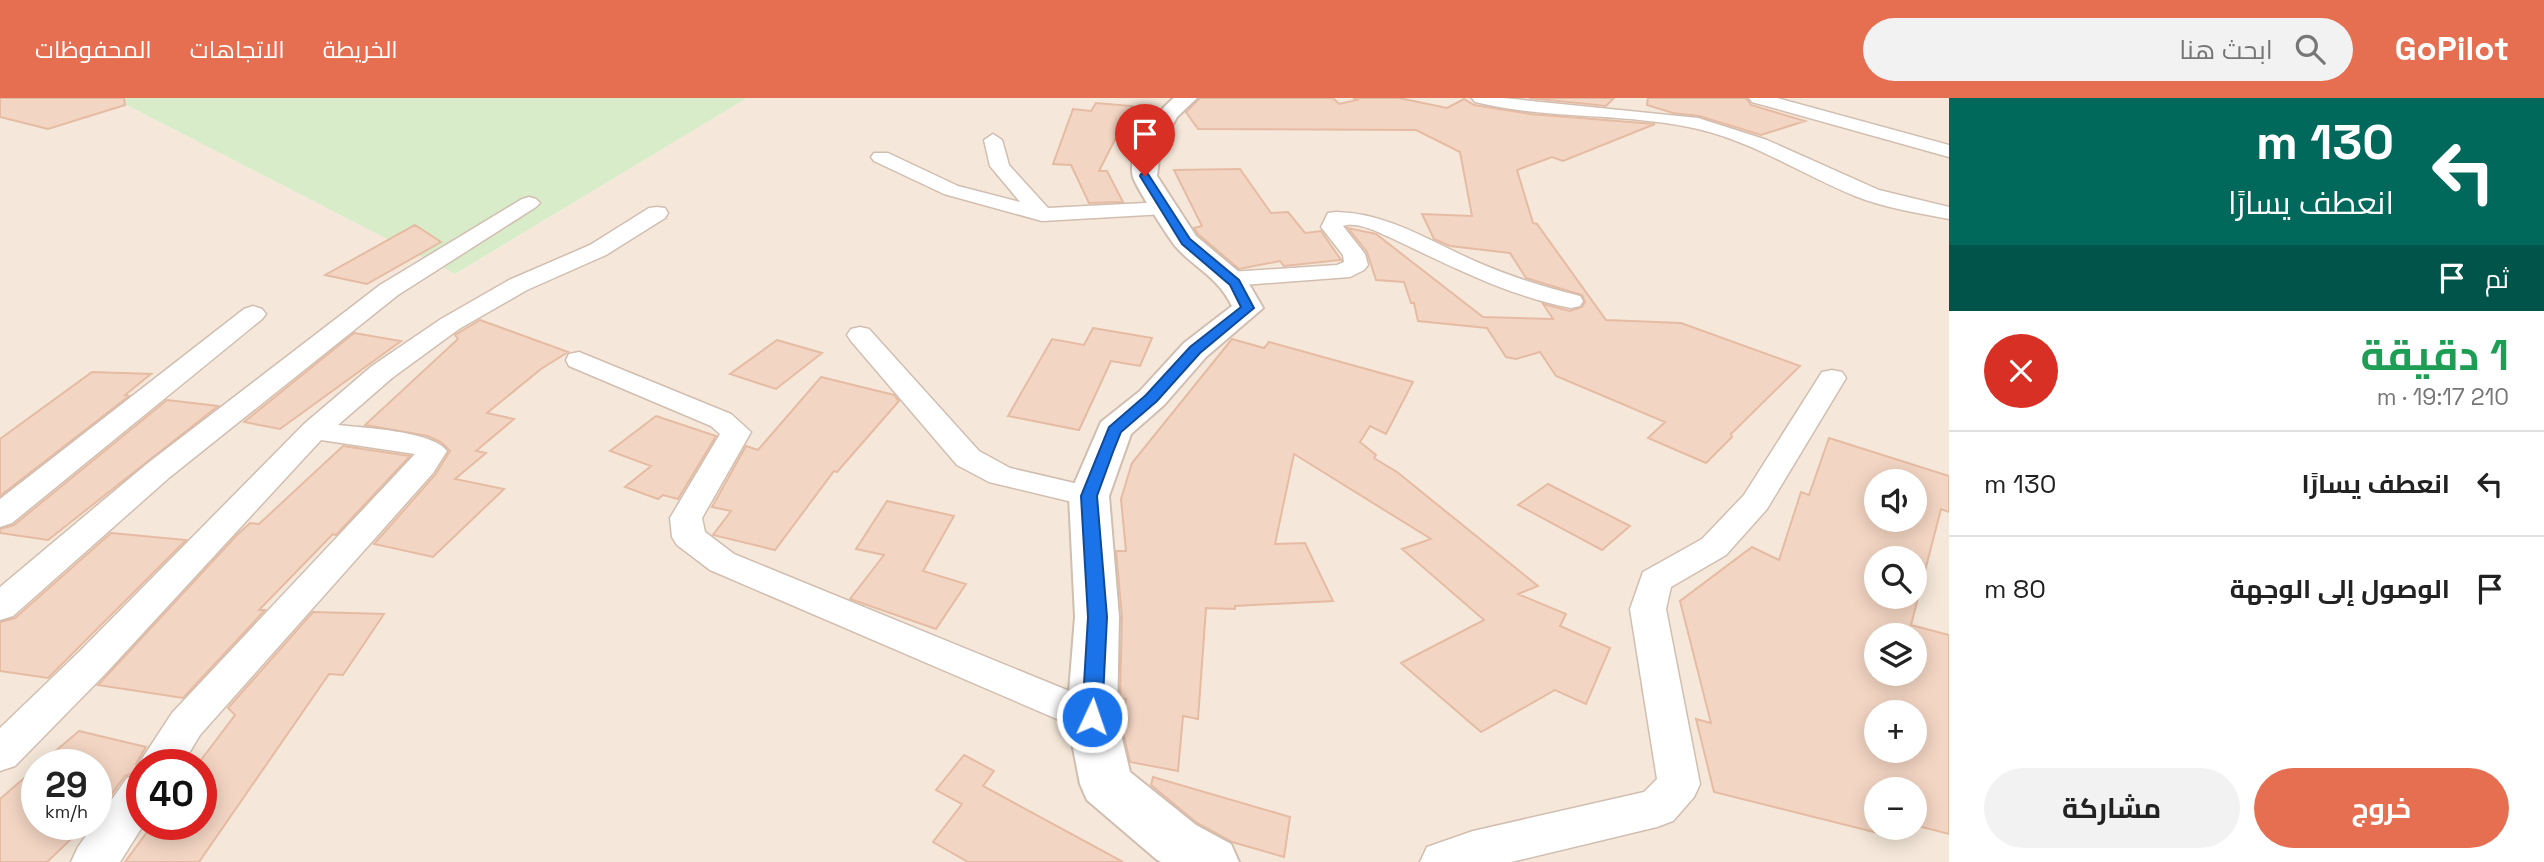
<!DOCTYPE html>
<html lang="ar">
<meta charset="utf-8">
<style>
:root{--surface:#fff;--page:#f2f2f2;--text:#222;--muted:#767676;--line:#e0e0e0;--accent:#e76f51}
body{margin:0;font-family:"Space Grotesk",Cairo,sans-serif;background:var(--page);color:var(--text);direction:rtl;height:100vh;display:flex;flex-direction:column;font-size:26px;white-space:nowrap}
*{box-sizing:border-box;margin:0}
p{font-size:23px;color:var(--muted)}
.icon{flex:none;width:38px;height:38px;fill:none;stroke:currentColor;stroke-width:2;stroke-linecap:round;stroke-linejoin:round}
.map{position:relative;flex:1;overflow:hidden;direction:ltr}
.drawer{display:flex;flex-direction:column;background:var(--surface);width:595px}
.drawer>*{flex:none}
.top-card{background:#00695c;color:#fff;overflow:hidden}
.controls{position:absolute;left:1864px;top:371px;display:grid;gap:14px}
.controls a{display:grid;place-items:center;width:63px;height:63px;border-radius:50%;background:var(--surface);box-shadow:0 4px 18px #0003;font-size:35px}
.speed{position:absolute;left:21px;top:651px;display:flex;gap:14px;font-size:35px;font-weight:700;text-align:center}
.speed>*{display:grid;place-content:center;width:91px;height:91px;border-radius:50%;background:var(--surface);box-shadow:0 4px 18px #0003;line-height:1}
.speed small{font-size:18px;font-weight:400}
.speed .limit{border:10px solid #d22;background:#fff;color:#111}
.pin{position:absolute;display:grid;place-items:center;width:60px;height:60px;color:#fff;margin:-72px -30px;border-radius:50% 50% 50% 0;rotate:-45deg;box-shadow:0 0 7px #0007}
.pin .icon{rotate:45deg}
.me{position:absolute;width:77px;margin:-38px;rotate:3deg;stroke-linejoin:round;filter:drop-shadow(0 0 5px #0008)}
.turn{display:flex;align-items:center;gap:24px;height:147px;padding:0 35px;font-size:32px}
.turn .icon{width:91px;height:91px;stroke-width:2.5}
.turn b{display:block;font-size:49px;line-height:60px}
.then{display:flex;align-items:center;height:66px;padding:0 35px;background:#0003;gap:14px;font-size:26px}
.round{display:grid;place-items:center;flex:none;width:74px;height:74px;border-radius:37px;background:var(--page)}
.summary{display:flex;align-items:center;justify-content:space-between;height:119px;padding:0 35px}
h1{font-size:42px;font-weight:700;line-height:52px;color:#1e9e55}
.button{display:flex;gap:14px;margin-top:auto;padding:14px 35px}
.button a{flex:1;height:80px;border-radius:42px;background:var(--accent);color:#fff;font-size:28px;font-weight:700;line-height:80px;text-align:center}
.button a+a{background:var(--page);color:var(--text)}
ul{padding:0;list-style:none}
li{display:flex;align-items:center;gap:21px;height:105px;padding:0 35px;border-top:2px solid var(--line)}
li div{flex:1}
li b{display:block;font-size:26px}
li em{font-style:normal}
header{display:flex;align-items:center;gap:42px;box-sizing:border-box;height:98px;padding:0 35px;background:var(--accent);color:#fff}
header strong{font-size:33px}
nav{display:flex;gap:38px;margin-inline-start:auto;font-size:24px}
.search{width:490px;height:63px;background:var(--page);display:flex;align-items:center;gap:18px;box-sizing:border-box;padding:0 24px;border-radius:38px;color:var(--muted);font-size:26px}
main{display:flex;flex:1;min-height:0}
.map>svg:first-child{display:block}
</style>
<header>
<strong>GoPilot</strong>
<div class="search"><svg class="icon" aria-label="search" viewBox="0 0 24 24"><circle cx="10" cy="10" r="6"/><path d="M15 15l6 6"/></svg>ابحث هنا</div>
<nav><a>الخريطة</a><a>الاتجاهات</a><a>المحفوظات</a></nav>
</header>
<main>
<section class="drawer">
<div class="top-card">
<div class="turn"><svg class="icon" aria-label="left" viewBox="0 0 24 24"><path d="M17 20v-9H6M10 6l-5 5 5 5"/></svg><div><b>130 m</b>انعطف يسارًا</div></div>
<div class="then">ثم<svg class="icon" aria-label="arrive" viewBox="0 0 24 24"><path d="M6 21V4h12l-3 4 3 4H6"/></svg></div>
</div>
<div class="summary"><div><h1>1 دقيقة</h1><p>210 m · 19:17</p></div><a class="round" style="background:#d93025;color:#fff"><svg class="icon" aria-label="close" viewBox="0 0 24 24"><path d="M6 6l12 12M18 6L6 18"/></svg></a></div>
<ul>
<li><svg class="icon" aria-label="left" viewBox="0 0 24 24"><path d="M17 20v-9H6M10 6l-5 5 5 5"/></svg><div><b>انعطف يسارًا</b></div><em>130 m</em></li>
<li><svg class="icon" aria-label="arrive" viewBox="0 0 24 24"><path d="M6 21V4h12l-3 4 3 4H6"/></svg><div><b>الوصول إلى الوجهة</b></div><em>80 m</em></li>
</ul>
<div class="button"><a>خروج</a><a>مشاركة</a></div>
</section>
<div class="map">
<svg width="1949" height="764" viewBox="0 0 1949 764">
<rect width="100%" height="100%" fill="#fdf6ec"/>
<path fill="#f5e8da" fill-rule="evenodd" d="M0,0h113l342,176 292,-176h1202v764h-1949zM1876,383h38v39h-38zM1876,460h38v39h-38zM1876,537h38v39h-38zM1876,614h38v39h-38zM37,667h59v59h-59zM142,667h59v59h-59zM1876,691h38v39h-38z"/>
<path fill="#d8ecc9" d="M113,0h634l-292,176z"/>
<path fill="#f3d5c3" stroke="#e6bba3" stroke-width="2" fill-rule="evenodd" d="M0,0h124l1,7 -77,24 -48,-12z
M1200,0h133l6,6 18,-4 -4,-2h46l48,10 17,-9 10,6 56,9 125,10 -92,37 -11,-4 -35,13 16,53 4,1 69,96 75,3 119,43 -69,68 1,3 -26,26 -58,-25 17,-16 -109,-46 -16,-24 -24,7 -10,-2 -19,-29 -69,-7 -4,-18h-3l-7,-21 -28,-2 -9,-28 -19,-24 28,6 107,83 70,2 -10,-15 27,7 12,-4 3,-5 -3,-7 -56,-17 -16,-25 -60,-7 -16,-7 -12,-25 50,2 -12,-64 -44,-22 -218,-1 -12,-17z
M1529,0h85l-8,8z
M1648,0h98l5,7 54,16 -44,14 -62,-19 -26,-3 -26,-8z
M1096,5l36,3 -33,65h8l16,31 -34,1 -18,-38 -18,-1 20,-55 18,2z
M1240,71l31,44 17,-1 17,21 16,-2 20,29 -57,6 -4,-5 -41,8 -41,-35 -4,-6 8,-2 -28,-56z
M415,127l26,17 -74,42 -42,-9z
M480,222l88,32 -27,17 -54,44 27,6 -38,32 10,2 -31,26 49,10 -71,68 -59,-13 61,-69 15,-24 -9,-9 -13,-6 -63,-11 93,-86 -3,-4z
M1093,230l59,10 -12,28 -29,-5 -32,69 -71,-14 44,-77 32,6z
M354,235l47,8 -121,88 -36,-7z
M1232,241l32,9 5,-6 144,40 -27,52 -16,-8 -10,16 16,13 -2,3 23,14 141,114 -20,8 48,20 -6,12 50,22 -24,56 -31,-14 -74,42 -80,-69 83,-43 -82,-71 29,-10 -137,-85 -19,90 30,-1 28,58 -98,5v3l-29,-1 -8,111 -15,-3 -5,55 -48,-9 -8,-34 4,-29 -6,-1 2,-81 -6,-66h10l-5,-52 11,-36z
M777,242l45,13 -46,36 -46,-15z
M92,274l59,2 -26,21 4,1 -129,100v-57z
M821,279l73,18 5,6 -62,71 -3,-1 -59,79 -62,-15 18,-24 -19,-4 34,-61 12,4z
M167,302l51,6 -170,134 -48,-7v-4l14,-4z
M656,318l60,20 -38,63 -15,-4 -5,4 -33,-12 26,-21 -41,-15z
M1829,340l120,38v36l-8,-3 -30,116 38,10v199l-35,-9v-36h-38v27l-9,-2 7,18 -160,-40 -18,-73 15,4 -31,-122 72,-54 27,13 22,-68 8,3zM1876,383h38v39h-38zM1876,460h38v39h-38zM1876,537h38v39h-38zM1876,614h38v39h-38z
M343,348l67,10 -74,79 -3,-1 -74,76h6l-82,88 -85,-13 139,-150 13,-12 9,1z
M1548,386l82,42 -28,24 -84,-45z
M887,403l67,15 -31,55 43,13 -30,45 -86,-30 34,-44 -28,-6z
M111,435l75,7 -138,138 -48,-7v-49l15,-4z
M313,514l71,2 -41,61 -14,-1 -130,188h-74l28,-38h48v-64l34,-45 -7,-7z
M79,633l67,16 -10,17 2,7 -13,5 -29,39v-50h-57z
M964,657l30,16 -11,15 140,76h-155l-35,-20 29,-38 -26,-14z
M37,669v57h50l-40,38h-47v-63z
M1153,679l137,40 -6,40 -52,-15 -35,-19 -46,-38z"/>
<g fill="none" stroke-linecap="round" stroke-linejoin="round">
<defs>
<path id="minor" d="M1472,0h31l195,20 69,22 112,50 70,17v12c-31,-6 -64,-11 -94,-23 -52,-21 -101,-54 -157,-67 -73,-17 -149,-9 -223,-27z
M1749,0h28l172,47v12l-197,-55z
M993,36l9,6 7,25 39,43 117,-6 8,1 3,5 -3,5 -8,1 -123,7 -98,-27 -70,-33 -3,-4 3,-4h14l70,33 62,16 -30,-36 -6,-26z
M529,99l7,2 4,4 -4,4 -138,88 -228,182 -157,139 -13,4v-33l148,-124 232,-178 142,-86z
M657,109l8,1 3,5 -3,5 -59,37 -79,35 -68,39 -67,49 -54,47c25,3 95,6 109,26l-14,22 -233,262 -18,30h-40v8l-4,-8 34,-52 243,-259 -94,-14 -213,231 -93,95 -15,5v-43l80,-77 224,-227 68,-58 69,-47 68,-39 81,-35 59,-37z
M1336,114c52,1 95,30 141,50 34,15 67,25 103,34l3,5 -3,5 -9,2c-66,-13 -122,-43 -182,-71 -13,-6 -33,-16 -46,-11l22,28 3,11 -4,5 -14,7 -120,9 -8,-2 -4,-5 4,-5 8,-2 107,-7 7,-3 -1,-7 -22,-28 7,-14z
M253,208l9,3 4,5 -4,5 -250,204 -12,4v-28l244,-190z
M860,229l9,2 110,122 31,17 90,21 5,7 -5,7 -11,3 -100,-24 -32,-17 -106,-124 -4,-6 4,-6z
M579,254l152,62 20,18 -49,86 3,14 29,22 372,152 6,11 -6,11 -14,5 -14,-5 -368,-158 -33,-25 -5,-8 -2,-19 50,-84 -9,-8 -142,-60 -3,-6 3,-6z
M1832,272l10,2 4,6 -79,131 -41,46 -55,32 -5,22 34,175 -6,13 -21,24 -16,6 -146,35h-91l7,-15 46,-16 171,-39 13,-13 -27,-170 13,-37 59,-33 42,-44 78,-123z
M142,675v51h2l-24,38h-49l7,-15 49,-69z"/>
<path id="tertiary" d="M1174,0h23l-20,19 -17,31 -3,28 39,60 49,41 18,31 -57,49 -42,48 -33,29 -22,62 10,121 -2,100 13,55 66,53 35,19 8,18h-78l-5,-3 -69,-59 -7,-16 -13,-67 8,-100 -6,-121 32,-74 39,-31 44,-48 48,-37c-15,-30 -35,-36 -56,-59 -8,-10 -39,-58 -43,-70 -7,-24 23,-65 41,-79z"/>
</defs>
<use href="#minor" stroke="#d1beb0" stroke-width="3"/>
<use href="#tertiary" stroke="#d1beb0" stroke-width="4"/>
<use href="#minor" fill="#fff" fill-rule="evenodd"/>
<use href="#tertiary" fill="#fff" fill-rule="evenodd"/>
</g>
<path fill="#1a73e8" stroke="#114b97" stroke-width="2" d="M1141,76h7l42,65 49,41 15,28 -54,45 -43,48 -36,31 -8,20 -16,44 10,121 -5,100 -3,6 -7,2 -7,-2 -3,-6 6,-100 -7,-121 28,-69 37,-32 44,-48 51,-40 -11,-22 -48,-41 -42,-68z"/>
</svg>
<div class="controls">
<a><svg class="icon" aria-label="sound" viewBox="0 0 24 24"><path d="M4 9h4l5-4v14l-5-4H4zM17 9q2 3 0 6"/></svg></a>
<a><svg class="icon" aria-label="search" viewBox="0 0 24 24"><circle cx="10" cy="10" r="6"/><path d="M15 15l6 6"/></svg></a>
<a><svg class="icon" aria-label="layers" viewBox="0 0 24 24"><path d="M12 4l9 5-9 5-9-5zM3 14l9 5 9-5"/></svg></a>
<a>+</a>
<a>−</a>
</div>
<div class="speed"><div>29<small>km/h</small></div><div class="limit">40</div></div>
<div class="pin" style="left:1145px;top:78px;background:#d93025"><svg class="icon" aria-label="arrive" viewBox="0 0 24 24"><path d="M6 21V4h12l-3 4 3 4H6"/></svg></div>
<svg class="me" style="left:1092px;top:619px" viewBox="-20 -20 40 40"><circle r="17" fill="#1a73e8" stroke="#fff" stroke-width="3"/><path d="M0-11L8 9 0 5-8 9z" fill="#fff"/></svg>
</div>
</main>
